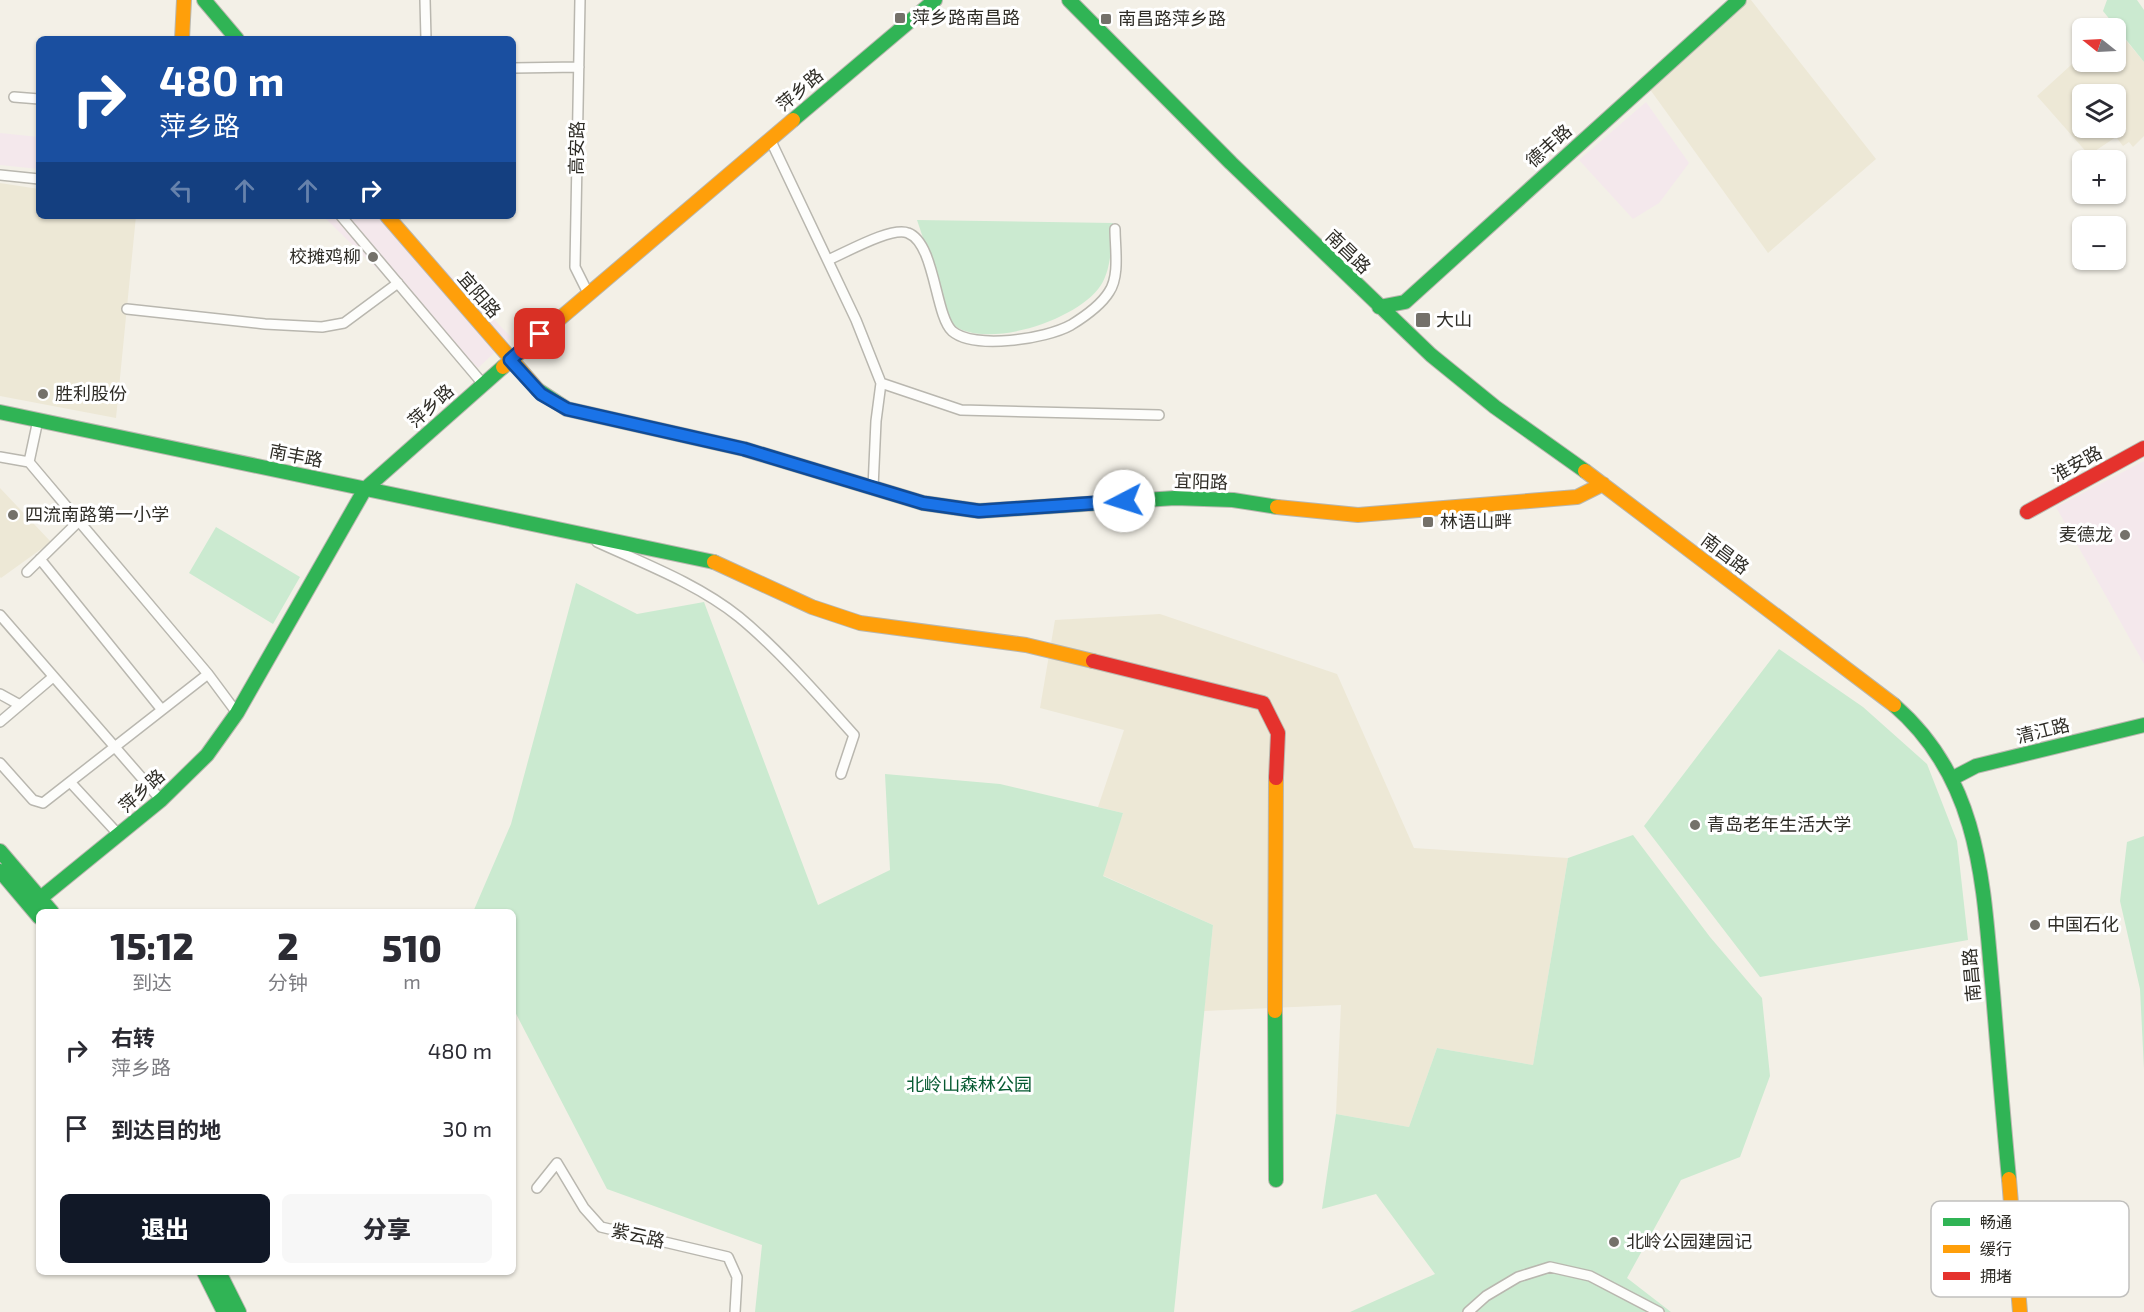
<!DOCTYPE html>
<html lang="zh">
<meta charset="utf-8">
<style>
:root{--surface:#fff;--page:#f7f7f7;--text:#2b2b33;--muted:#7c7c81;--accent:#111827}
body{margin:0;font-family:"Exo 2","Noto Sans SC",sans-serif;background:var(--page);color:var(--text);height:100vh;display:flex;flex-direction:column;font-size:22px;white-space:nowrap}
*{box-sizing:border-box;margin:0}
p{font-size:20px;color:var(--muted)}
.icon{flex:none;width:33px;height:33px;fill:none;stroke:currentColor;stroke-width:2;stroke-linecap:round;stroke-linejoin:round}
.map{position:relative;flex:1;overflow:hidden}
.side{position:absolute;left:36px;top:909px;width:480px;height:366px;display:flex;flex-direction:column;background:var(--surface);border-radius:9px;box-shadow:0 2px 4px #0004}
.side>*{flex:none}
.guide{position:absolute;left:36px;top:36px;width:480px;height:183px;border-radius:9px;box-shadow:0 2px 4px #0004;background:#1a4fa0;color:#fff;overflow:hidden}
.needle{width:39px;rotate:288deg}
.controls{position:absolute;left:2072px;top:18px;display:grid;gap:12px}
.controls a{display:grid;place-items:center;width:54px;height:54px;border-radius:9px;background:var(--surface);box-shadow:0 2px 4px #0004;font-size:30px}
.pin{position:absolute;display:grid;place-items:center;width:51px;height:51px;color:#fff;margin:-26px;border-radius:12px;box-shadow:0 3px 9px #0006}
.me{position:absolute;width:66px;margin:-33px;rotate:265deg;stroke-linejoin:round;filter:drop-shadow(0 0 4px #0008)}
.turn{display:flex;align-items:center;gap:21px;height:126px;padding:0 24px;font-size:27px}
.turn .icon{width:78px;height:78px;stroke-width:2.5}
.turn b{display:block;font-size:42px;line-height:51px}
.lanes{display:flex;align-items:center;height:57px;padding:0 24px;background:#0003;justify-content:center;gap:30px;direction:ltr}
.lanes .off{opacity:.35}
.eta{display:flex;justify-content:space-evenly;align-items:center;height:102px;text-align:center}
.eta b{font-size:36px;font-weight:800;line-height:42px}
.cta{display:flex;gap:12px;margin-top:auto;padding:12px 24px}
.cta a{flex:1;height:69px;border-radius:9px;background:var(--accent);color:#fff;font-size:24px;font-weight:800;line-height:69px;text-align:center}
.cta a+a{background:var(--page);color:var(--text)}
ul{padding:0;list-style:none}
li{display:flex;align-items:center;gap:18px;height:78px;padding:0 24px}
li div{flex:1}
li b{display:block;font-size:22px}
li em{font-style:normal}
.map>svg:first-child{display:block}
</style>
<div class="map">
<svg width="2144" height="1312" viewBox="0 0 2144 1312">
<rect width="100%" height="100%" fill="#f3f0e7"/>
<path fill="#f4e8ec" d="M1646,102l43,61 -30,40 -26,16 -54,-59z
M0,133l39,4v32l-39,-4z
M323,216h70l118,121 -33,31z
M2144,461v203l-88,-157z"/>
<path fill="#ede8d6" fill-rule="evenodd" d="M1747,0h4l125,159 -108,94 -119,-165z
M2114,26l30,36v74l-11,11 -4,-5 -6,4 -7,-9 -27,18 -52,-59 45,-41v7h33v-34h-4zM2115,94v34h-33v-34z
M0,183l39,6v27h97l-20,202 -116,-22z
M0,488l51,54 -50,36 -1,-1z
M1160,614l177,60 77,174 154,10 -35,207 -96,-17 -28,79 -73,-13 5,-109 -137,6 9,-86 -111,-50 21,-62 -25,-6 26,-77 -84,-22 15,-88z"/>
<path fill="#cbead0" d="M2107,0h30l7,10v52l-41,-51z
M917,220l196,3c-2,19 -1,45 -12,62 -22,35 -116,66 -149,39z
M216,527l84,50 -27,47 -84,-51z
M576,583l61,31 67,-12 114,303 72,-35 -5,-96 115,10 123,29 -20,63 110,49 -39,387h-419l7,-67 -155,-56 -94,-181v-96h-40l38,-88z
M1779,649l84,58 64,57 30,77 11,99 -208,37 -116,-151z
M1633,835l77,102 52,61 8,78 -30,81 -59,23 -54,98 44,34h-321l85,-38 -59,-80 -54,15 14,-95 73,13 28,-79 96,17 35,-207z
M2144,836v233l-4,-80 -20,-88 7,-59z"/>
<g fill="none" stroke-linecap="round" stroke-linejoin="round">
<defs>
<path id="street" d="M425,0l1,39
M580,0l-5,267 13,26
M513,68l66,-1
M14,97l25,2
M770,139l86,181 25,63 -5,38 -3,67
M0,175l39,4
M341,216l142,168
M828,260c17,-7 64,-34 80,-27 27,10 27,82 44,98 22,19 94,8 119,-6 13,-8 30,-20 38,-33 11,-16 6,-44 6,-63
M127,309l138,15 57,3 22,-4 54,-40
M881,383l80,27 198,5
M38,420l-9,42 179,212 29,39
M0,457l29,5
M597,542c48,22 101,42 142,75 39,32 81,80 115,118l-13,39
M40,559l122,151
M27,572l52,-51
M0,615l161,185
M0,694l20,11
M0,722l53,-45
M0,763l33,37 10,3 165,-129
M71,783l48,52
M537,1188l20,-25 27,45 17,19 127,30 9,20 -2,35
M1468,1312l18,-16 32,-19 32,-10 40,9 69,36"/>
<path id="fast" d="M204,0l33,39
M1069,0l162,163 200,192 64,52 90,64
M793,120l142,-120
M1379,307l26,-5 334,-302
M538,390l29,19 177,40 179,54 56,8 196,-13 58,2 44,7
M0,412l714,150
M1894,705c88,76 89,181 99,288 5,62 10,124 16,186
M1953,778l23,-12 168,-41
M0,851l52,61
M0,871l39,46
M32,905l129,-105 46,-45 30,-42 128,-224 138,-122
M1275,1011l1,169
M204,1272l20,40
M219,1272l20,40"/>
<path id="slow" d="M182,39l2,-39
M387,216l151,174
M503,367l290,-247
M1585,471l309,234
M1277,507l81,8 219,-18 26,-13
M714,562l98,45 48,16 166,22 67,16
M1275,1011l1,-233
M2009,1179l11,133"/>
<path id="jam" d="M2027,512l117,-64
M1093,661l170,42 15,30 -2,45"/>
</defs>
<use href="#street" stroke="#b9b7af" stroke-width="12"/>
<use href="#fast" stroke="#b9b7af" stroke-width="16"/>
<use href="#slow" stroke="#b9b7af" stroke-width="16"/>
<use href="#jam" stroke="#b9b7af" stroke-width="16"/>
<use href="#street" stroke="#fdfdfb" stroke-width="9"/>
<use href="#fast" stroke="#30b455" stroke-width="14"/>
<use href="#slow" stroke="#ff9f0a" stroke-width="14"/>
<use href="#jam" stroke="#e5322d" stroke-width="14"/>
</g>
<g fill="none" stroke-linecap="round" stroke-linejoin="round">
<defs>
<path id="route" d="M540,334l-30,26 31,34 26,15 177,40 179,54 56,8 145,-10"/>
</defs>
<use href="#route" stroke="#114b97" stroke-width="15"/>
<use href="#route" stroke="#1a73e8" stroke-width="10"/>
</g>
<g fill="#74716a" stroke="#fff" stroke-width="2">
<rect x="894" y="12" width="12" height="12" rx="3"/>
<rect x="1100" y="13" width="12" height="12" rx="3"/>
<circle cx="373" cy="257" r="6"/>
<rect x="1415" y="312" width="16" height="16" rx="3"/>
<circle cx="43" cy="394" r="6"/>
<circle cx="13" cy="515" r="6"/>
<rect x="1422" y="516" width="12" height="12" rx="3"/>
<circle cx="2125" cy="535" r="6"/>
<circle cx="1695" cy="825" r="6"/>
<circle cx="2035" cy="925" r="6"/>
<circle cx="1614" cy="1242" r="6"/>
</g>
<g text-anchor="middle" stroke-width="6" stroke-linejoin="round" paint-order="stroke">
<g font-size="18" fill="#2f2d27" stroke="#fff" text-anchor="start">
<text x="912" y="24">萍乡路南昌路</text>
<text x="1118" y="25">南昌路萍乡路</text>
<text x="361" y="263" text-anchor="end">校摊鸡柳</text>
<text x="1436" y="326">大山</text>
<text x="55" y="400">胜利股份</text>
<text x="25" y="521">四流南路第一小学</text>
<text x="1440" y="528">林语山畔</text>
<text x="2113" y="541" text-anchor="end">麦德龙</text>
<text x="1707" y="831">青岛老年生活大学</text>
<text x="2047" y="931">中国石化</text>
<text x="1626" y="1248">北岭公园建园记</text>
</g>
<g font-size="18" fill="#2f2d27" stroke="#fff">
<text transform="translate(800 90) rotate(-40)" y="6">萍乡路</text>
<text transform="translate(1549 146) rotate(-42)" y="6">德丰路</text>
<text transform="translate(577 148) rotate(-89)" y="6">高安路</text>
<text transform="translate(1348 252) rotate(44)" y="6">南昌路</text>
<text transform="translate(479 295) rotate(49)" y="6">宜阳路</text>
<text transform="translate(431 406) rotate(-42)" y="6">萍乡路</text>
<text transform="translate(296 456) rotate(11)" y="6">南丰路</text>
<text transform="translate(2077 464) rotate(-29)" y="6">淮安路</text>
<text transform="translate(1201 482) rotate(2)" y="6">宜阳路</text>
<text transform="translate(1725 554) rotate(37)" y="6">南昌路</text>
<text transform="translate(2043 731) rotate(-14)" y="6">清江路</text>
<text transform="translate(142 791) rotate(-42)" y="6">萍乡路</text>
<text transform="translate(1972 975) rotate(-95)" y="6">南昌路</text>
<text transform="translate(638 1236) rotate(13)" y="6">紫云路</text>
</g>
<g font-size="18" fill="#065a31" stroke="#fff">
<text x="969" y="1091">北岭山森林公园</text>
</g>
</g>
<rect x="1931" y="1201" width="198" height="96" rx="9" fill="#fff" stroke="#c1c0be" stroke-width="1.5"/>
<rect x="1943" y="1218" width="27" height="8" fill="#30b455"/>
<rect x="1943" y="1245" width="27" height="8" fill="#ff9f0a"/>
<rect x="1943" y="1272" width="27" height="8" fill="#e5322d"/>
<g font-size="16" fill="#2f2d27">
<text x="1980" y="1228">畅通</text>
<text x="1980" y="1255">缓行</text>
<text x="1980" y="1282">拥堵</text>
</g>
</svg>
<div class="controls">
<a><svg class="needle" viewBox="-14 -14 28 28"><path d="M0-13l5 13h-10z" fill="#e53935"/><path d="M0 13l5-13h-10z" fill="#7c7c81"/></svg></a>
<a><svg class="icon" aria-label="layers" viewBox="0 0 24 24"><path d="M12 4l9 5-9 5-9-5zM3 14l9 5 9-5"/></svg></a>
<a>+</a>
<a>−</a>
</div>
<div class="pin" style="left:540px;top:334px;background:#d93025"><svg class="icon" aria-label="arrive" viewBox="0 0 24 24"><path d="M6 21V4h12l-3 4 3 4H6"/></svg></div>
<svg class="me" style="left:1124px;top:501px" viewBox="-20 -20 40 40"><circle r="19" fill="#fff"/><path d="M0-13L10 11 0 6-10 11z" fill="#1a73e8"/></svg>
<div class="guide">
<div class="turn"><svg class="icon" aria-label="right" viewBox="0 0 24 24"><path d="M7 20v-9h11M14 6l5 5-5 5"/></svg><div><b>480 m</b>萍乡路</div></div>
<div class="lanes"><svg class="icon off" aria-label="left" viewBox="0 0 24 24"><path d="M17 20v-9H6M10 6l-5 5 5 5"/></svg><svg class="icon off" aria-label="ahead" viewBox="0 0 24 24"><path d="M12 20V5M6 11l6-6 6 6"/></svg><svg class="icon off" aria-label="ahead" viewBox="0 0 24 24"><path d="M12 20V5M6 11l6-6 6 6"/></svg><svg class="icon" aria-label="right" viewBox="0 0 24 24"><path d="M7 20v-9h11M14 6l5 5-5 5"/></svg></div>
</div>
<section class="side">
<div class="eta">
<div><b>15:12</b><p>到达</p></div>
<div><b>2</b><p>分钟</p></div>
<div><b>510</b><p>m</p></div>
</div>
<ul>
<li><svg class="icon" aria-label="right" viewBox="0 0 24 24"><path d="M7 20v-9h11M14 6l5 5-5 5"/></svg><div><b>右转</b><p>萍乡路</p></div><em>480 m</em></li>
<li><svg class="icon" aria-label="arrive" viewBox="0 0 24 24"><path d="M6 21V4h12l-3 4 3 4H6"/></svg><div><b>到达目的地</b></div><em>30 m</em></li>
</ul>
<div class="cta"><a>退出</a><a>分享</a></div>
</section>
</div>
